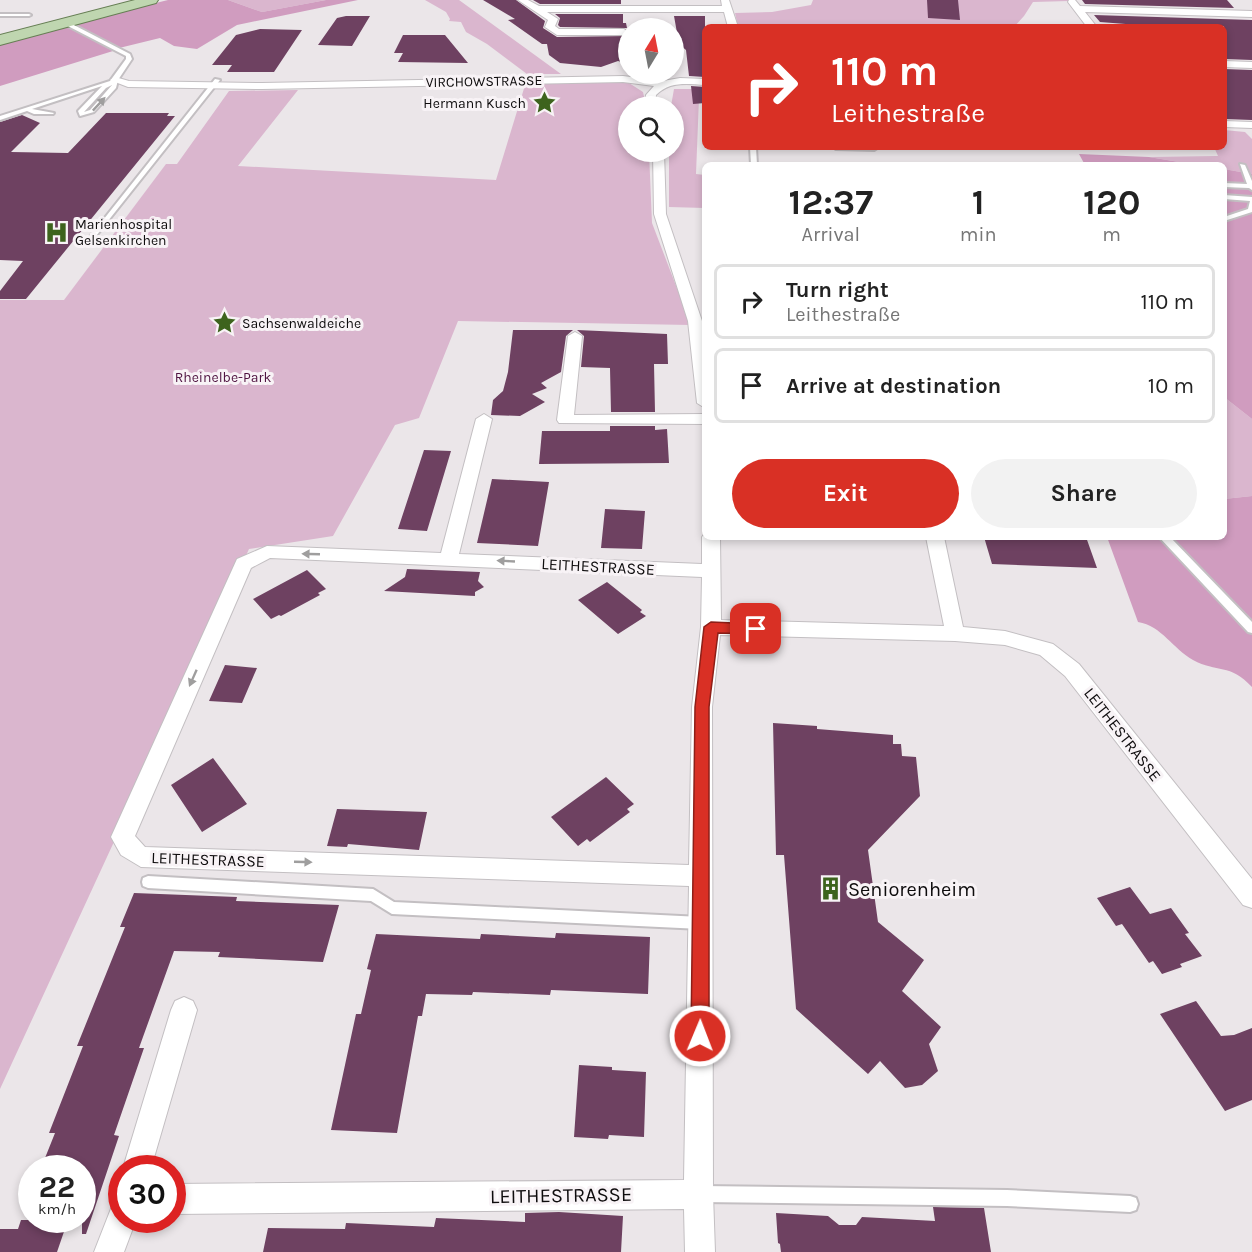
<!DOCTYPE html>
<meta charset="utf-8">
<style>
:root{--surface:#fff;--page:#f2f2f2;--text:#222;--muted:#767676;--line:#e0e0e0;--accent:#d93025}
body{margin:0;font-family:Karla,sans-serif;background:var(--page);color:var(--text);height:100vh;display:flex;flex-direction:column;font-size:22px;white-space:nowrap}
*{box-sizing:border-box;margin:0}
p{font-size:20px;color:var(--muted)}
.icon{flex:none;width:33px;height:33px;fill:none;stroke:currentColor;stroke-width:2;stroke-linecap:round;stroke-linejoin:round}
.map{position:relative;flex:1;overflow:hidden}
.sheet{position:absolute;left:702px;top:162px;width:525px;height:378px;display:flex;flex-direction:column;background:var(--surface);border-radius:9px;box-shadow:0 3px 9px #0003}
.sheet>*{flex:none}
.banner{position:absolute;left:702px;top:24px;width:525px;height:126px;border-radius:9px;box-shadow:0 3px 9px #0003;background:#d93025;color:#fff;overflow:hidden}
.needle{width:39px;rotate:10deg}
.controls{position:absolute;left:618px;top:18px;display:grid;gap:12px}
.controls a{display:grid;place-items:center;width:66px;height:66px;border-radius:50%;background:var(--surface);box-shadow:0 3px 9px #0003;font-size:30px}
.speed{position:absolute;left:18px;top:1155px;display:flex;gap:12px;font-size:30px;font-weight:700;text-align:center}
.speed>*{display:grid;place-content:center;width:78px;height:78px;border-radius:50%;background:var(--surface);box-shadow:0 3px 9px #0003;line-height:1}
.speed small{font-size:15px;font-weight:400}
.speed .limit{border:9px solid #d22;background:#fff;color:#111}
.pin{position:absolute;display:grid;place-items:center;width:51px;height:51px;color:#fff;margin:-26px;border-radius:12px;box-shadow:0 3px 9px #0006}
.me{position:absolute;width:66px;margin:-33px;rotate:1deg;stroke-linejoin:round;filter:drop-shadow(0 0 4px #0008)}
.turn{display:flex;align-items:center;gap:21px;height:126px;padding:0 30px;font-size:27px}
.turn .icon{width:78px;height:78px;stroke-width:2.5}
.turn b{display:block;font-size:42px;line-height:51px}
.eta{display:flex;justify-content:space-evenly;align-items:center;height:102px;text-align:center}
.eta b{font-size:36px;font-weight:700;line-height:42px}
.button{display:flex;gap:12px;margin-top:auto;padding:12px 30px}
.button a{flex:1;height:69px;border-radius:36px;background:var(--accent);color:#fff;font-size:24px;font-weight:700;line-height:69px;text-align:center}
.button a+a{background:var(--page);color:var(--text)}
ul{padding:0;list-style:none}
li{display:flex;align-items:center;gap:18px;height:75px;margin:0 12px 9px;padding:0 18px;border:3px solid var(--line);border-radius:9px}
li div{flex:1}
li b{display:block;font-size:22px}
li em{font-style:normal}
.map>svg:first-child{display:block}
</style>
<div class="map">
<svg width="1252" height="1252" viewBox="0 0 1252 1252">
<rect width="100%" height="100%" fill="#ebe6e9"/>
<path fill="#dab6ce" d="M228,0h98l-64,12z
M425,0h34l102,74h-34l-40,-30 -21,-12 -5,-10 -12,-1 1,-2 -4,-7z
M813,0h255l1,1 -36,1 -9,14 -10,11h-276l-3,-14 37,-1 39,-7z
M526,82l103,1 14,9 3,14h-18v46h21l3,71 39,102 -233,-4 -39,97 -24,7 -62,111 -84,13 -249,540v-789h64l102,-136h11l52,-73 69,-1 -60,76 258,14z
M674,89h31l-6,9 -3,76 9,1v33l-36,-1v-55h5v-46h-3z
M1224,130l21,2 7,7v35l-28,-5v-4h-27l-48,-8 69,-1 -4,-9h10z
M1224,397l28,22v77l-28,3z"/>
<path fill="#d09cbf" d="M168,0h60l34,12 64,-12h32l-121,25 -40,24 -23,-3 -14,-8 -45,11 -44,-25z
M65,24l48,27 -113,35v-43z
M1079,154l70,3 48,8h-112z
M1224,169l28,5v245l-28,-22z
M1252,496v191c-22,-24 -35,-14 -59,-27 -20,-11 -31,-34 -55,-38l-31,-85h117v-38z"/>
<path fill="#6e4161" d="M483,0h33l29,21 -2,7 14,9 70,-1 1,28 -10,-3 -17,6 -41,-4 -11,-8 -2,-11h-5l-34,-24 7,-1z
M533,0h88v4h-81z
M927,0h31l2,20 -32,-2z
M1082,0h145l7,8 -149,-4z
M555,14h68v9h3l1,5 -67,-1 -2,-2 2,-7z
M1094,15l158,5v40l-28,-1v-33h-73l-51,-4z
M346,16h24l-18,30 -34,-1 19,-27z
M674,16h31v61l-16,-1 -3,-26 -7,-6z
M260,29l42,1 -28,42h-47l5,-7h-20l24,-30z
M403,35h42l23,28 -70,-1 5,-9h-9z
M1224,69l28,1v50l-28,-1z
M691,86l14,1v16l-12,1z
M106,113h63l-2,3h8l-149,183h-26v-8l23,-30 -23,-1v-138l22,-7 18,8 -29,29 57,1z
M513,330h60l-7,6 -5,36 -20,11 6,5 -15,6 13,8 -25,14 -29,-1 2,-15 10,-9 5,-19z
M577,330l90,4 1,30h-14l1,48h-44l-1,-44 -29,-1 3,-31z
M610,426h45v4l12,-1 2,34 -130,1 3,-33h68z
M424,450l27,1 -24,80 -29,-2z
M492,479l57,3 -11,64 -61,-3z
M605,509l40,2 -3,38 -41,-1z
M984,537h102l11,31 -105,-4z
M407,569l73,3 -2,9 6,6 -9,5v4l-91,-5 21,-14z
M307,570l19,19 -8,4 2,2 -39,21 -2,-1 -8,4 -18,-20z
M607,582l35,28 -2,2 6,4 -28,18 -40,-34z
M225,665l32,3 -15,35 -33,-2z
M773,723l44,3v3l76,6v9h8l1,12 14,1 4,39 -52,54 10,72 46,38 -22,31 39,36 -12,17 9,27 -16,14 -17,3 -25,-27 -12,13 -72,-65 -12,-154h-8z
M213,758l34,46 -45,28 -31,-47z
M606,777l28,27 -7,5 3,3 -40,30 -3,-3 -9,7 -27,-29z
M337,809l90,3 -8,38 -71,-6 -1,3 -20,-1z
M1130,887l20,27 21,-6 18,25 -4,1 17,22 -22,8 2,3 -20,7 -9,-13 -4,2 -27,-39 -6,2 -19,-28z
M134,893l103,4 -1,4 103,4 -16,57 -105,-5 2,-5 -46,-1 -35,97h5l-30,87 5,1 -33,98h-4v-66h-41l14,-35h-6l34,-87h-6l48,-119h-5z
M556,933l94,4 -2,57 -97,-4 -1,5 -77,-3 -1,3 -46,-1 -4,22h-4l-21,117 -66,-3 25,-116h5l10,-44 -4,-1 9,-35 104,5 1,-5 74,4z
M1196,1001l25,35 13,-1 18,-7v72l-27,11 -65,-97z
M579,1065l33,2v3l34,2 -2,65 -35,-2 -1,4 -34,-2z
M933,1207l51,1 7,44h-210l-1,-8 -2,-1 -2,-30 52,3 11,9h17l6,-8 73,4z
M559,1212l64,4 -2,36h-358l5,-24 77,1 1,-6 88,4 2,-9 89,4v-9z
M21,1220h47l-11,32h-57v-23h18z"/>
<g fill="none" stroke-linecap="round" stroke-linejoin="round">
<defs>
<path id="service" d="M0,14h29l2,1 -2,1h-29z
M64,22h4l62,32 2,5 -14,21 -2,8 -22,24 -14,4 -2,-5 24,-25 -70,23 22,4 -1,1h-19l-7,-3 -27,9v-4l110,-35 16,-22v-3l-62,-32zM112,85l-22,25 -6,2 22,-24z
M215,79l5,1 -128,161h-4v-2z
M750,147h6l1,18h-6z
M833,147h43l1,1 -3,2 -38,-1z
M1240,164l5,1 7,16v9l-3,-2 -25,-1v-4l23,1z
M1224,195l28,2v15l-28,9v-4l24,-8 2,-8 -26,-2z
M1159,537h11l82,85v11l-4,-1z
M148,876l225,13 21,13 307,15 5,2 2,4 -2,4 -5,2 -309,-15 -21,-13 -223,-13 -5,-2 -1,-4 1,-4z
M701,1186l306,4 123,6 6,2 2,6 -2,6 -6,2 -123,-6 -306,-4 -6,-2 -2,-6 2,-6z"/>
<path id="minor" d="M518,0h10l11,6h183l-1,-6h8l9,27h-10l-4,-15h-177l11,7 -3,7 4,3h65l4,3 -4,3h-67l-12,-8 3,-7z
M1069,0h6l5,6 172,5v6l-167,-5 12,15h-10l-19,-25z
M1224,61l28,1v6l-28,-1z
M623,76l40,5 17,-3 25,1v6c-18,-1 -35,-4 -49,10l-1,11h-10l1,-11 8,-9 -31,-4 -361,7 -134,-2 -18,-7 5,-3 14,4 133,2z
M1224,121l28,1v6l-28,-1z
M653,152h11l2,62 36,107 3,22v65l-8,-5 -9,-82 -34,-107z
M575,332l7,4 -8,79 131,-1v10l-146,-1 -2,-3 11,-84z
M484,414l8,5 -33,135 243,10v-27l3,-4v4h15l1,83 223,6 -18,-89h18l19,90 42,4 48,13 26,20 173,215v29l-9,-3 -178,-229 -25,-21 -35,-10 -50,-4 -235,-6 -8,72 1,487 2,58h-30l-1,-43 -512,5v-30l512,-4 5,-294 -548,-19 -20,-12 -10,-18 126,-278 30,-13 174,7 35,-134zM270,558l432,19 -1,50 -9,80 -3,158 -544,-18 -10,-11 116,-268z
M184,997l9,4 4,9 -46,158h-28l48,-158 4,-9z
M122,1201v19h14l-12,32h-30l18,-46z"/>
<path id="primary" d="M135,0h23l-2,3 -156,42v-10z"/>
</defs>
<use href="#service" stroke="#c3bfc2" stroke-width="4"/>
<use href="#minor" stroke="#c3bfc2" stroke-width="2"/>
<use href="#primary" stroke="#667e54" stroke-width="2"/>
<use href="#service" fill="#fff" fill-rule="evenodd"/>
<use href="#minor" fill="#fff" fill-rule="evenodd"/>
<use href="#primary" fill="#bfd6b0" fill-rule="evenodd"/>
</g>
<defs><path id="oneway-solid" d="M-6-.8H1V-3.2L6.5 0L1 3.2V.8H-6Z" transform="scale(1.5)"/></defs>
<g fill="#9f9e9e">
<use href="#oneway-solid" transform="translate(99 104) rotate(-47)"/>
<use href="#oneway-solid" transform="translate(311 554) rotate(-178)"/>
<use href="#oneway-solid" transform="translate(506 561) rotate(-177)"/>
<use href="#oneway-solid" transform="translate(193 678) rotate(114)"/>
<use href="#oneway-solid" transform="translate(303 862) rotate(2)"/>
</g>
<path fill="#d93025" stroke="#8d1f18" stroke-width="1.5" d="M711,622l45,2 7,5 -7,5 -38,-1 -9,74v329l-3,6 -6,3 -7,-3 -2,-6 4,-329 9,-80z"/>
<defs>
<symbol id="sight-bare" viewBox="-9 -9 18 18"><path d="M0-6L1.8-2.2L6-1.7L2.9 1.2L3.7 5.4L0 3.3L-3.7 5.4L-2.9 1.2L-6-1.7L-1.8-2.2Z" fill="#3d631d" stroke="#f8f3f6" stroke-width="2.5" paint-order="stroke"/></symbol>
<symbol id="hospital-bare" viewBox="-9 -9 18 18"><path d="M-5-5h3v3.5h4V-5h3V5h-3V1.5h-4V5h-3Z" fill="#3d631d" stroke="#f8f3f6" stroke-width="2.5" paint-order="stroke"/></symbol>
<symbol id="building-bare" viewBox="-9 -9 18 18"><path d="M-4-6H4V6H1V3H-1V6H-4ZM-2.5-4.3h1.7v1.8h-1.7ZM.8-4.3h1.7v1.8H.8ZM-2.5-1h1.7V.8h-1.7ZM.8-1h1.7V.8H.8Z" fill="#3d631d" stroke="#f8f3f6" stroke-width="2.5" paint-order="stroke"/></symbol>
</defs>
<g fill-rule="evenodd">
<use href="#sight-bare" x="528" y="86" width="33" height="33"/>
<use href="#hospital-bare" x="40" y="216" width="33" height="33"/>
<use href="#sight-bare" x="208" y="306" width="33" height="33"/>
<use href="#building-bare" x="814" y="872" width="33" height="33"/>
</g>
<g text-anchor="middle" stroke-width="6" stroke-linejoin="round" paint-order="stroke">
<g font-size="14" fill="#0e0c0d" stroke="#f8f3f6">
<text transform="translate(484 81) rotate(-1)" y="5">VIRCHOWSTRASSE</text>
</g>
<g font-size="14" fill="#0e0c0d" stroke="#f8f3f6" text-anchor="start">
<text x="526" y="108" text-anchor="end">Hermann Kusch</text>
<text x="75" y="229">Marienhospital<tspan x="75" dy="16">Gelsenkirchen</tspan></text>
<text x="242" y="328">Sachsenwaldeiche</text>
</g>
<g font-size="14" fill="#4f1341" stroke="#f8f3f6">
<text x="223" y="382">Rheinelbe-Park</text>
</g>
<g font-size="16" fill="#0e0c0d" stroke="#f8f3f6">
<text transform="translate(598 566) rotate(3)" y="6">LEITHESTRASSE</text>
<text transform="translate(1123 734) rotate(52)" y="6">LEITHESTRASSE</text>
<text transform="translate(208 859) rotate(2)" y="6">LEITHESTRASSE</text>
</g>
<g font-size="20" fill="#0e0c0d" stroke="#f8f3f6" text-anchor="start">
<text x="848" y="896">Seniorenheim</text>
</g>
<g font-size="20" fill="#0e0c0d" stroke="#f8f3f6">
<text transform="translate(561 1195) rotate(-1)" y="7">LEITHESTRASSE</text>
</g>
</g>
</svg>
<div class="controls">
<a><svg class="needle" viewBox="-14 -14 28 28"><path d="M0-13l5 13h-10z" fill="#e53935"/><path d="M0 13l5-13h-10z" fill="#767676"/></svg></a>
<a><svg class="icon" aria-label="search" viewBox="0 0 24 24"><circle cx="10" cy="10" r="6"/><path d="M15 15l6 6"/></svg></a>
</div>
<div class="speed"><div>22<small>km/h</small></div><div class="limit">30</div></div>
<div class="pin" style="left:756px;top:629px;background:#d93025"><svg class="icon" aria-label="arrive" viewBox="0 0 24 24"><path d="M6 21V4h12l-3 4 3 4H6"/></svg></div>
<svg class="me" style="left:700px;top:1036px" viewBox="-20 -20 40 40"><circle r="17" fill="#d93025" stroke="#fff" stroke-width="3"/><path d="M0-11L8 9 0 5-8 9z" fill="#fff"/></svg>
<div class="banner">
<div class="turn"><svg class="icon" aria-label="right" viewBox="0 0 24 24"><path d="M7 20v-9h11M14 6l5 5-5 5"/></svg><div><b>110 m</b>Leithestraße</div></div>
</div>
<section class="sheet">
<div class="eta">
<div><b>12:37</b><p>Arrival</p></div>
<div><b>1</b><p>min</p></div>
<div><b>120</b><p>m</p></div>
</div>
<ul>
<li><svg class="icon" aria-label="right" viewBox="0 0 24 24"><path d="M7 20v-9h11M14 6l5 5-5 5"/></svg><div><b>Turn right</b><p>Leithestraße</p></div><em>110 m</em></li>
<li><svg class="icon" aria-label="arrive" viewBox="0 0 24 24"><path d="M6 21V4h12l-3 4 3 4H6"/></svg><div><b>Arrive at destination</b></div><em>10 m</em></li>
</ul>
<div class="button"><a>Exit</a><a>Share</a></div>
</section>
</div>
